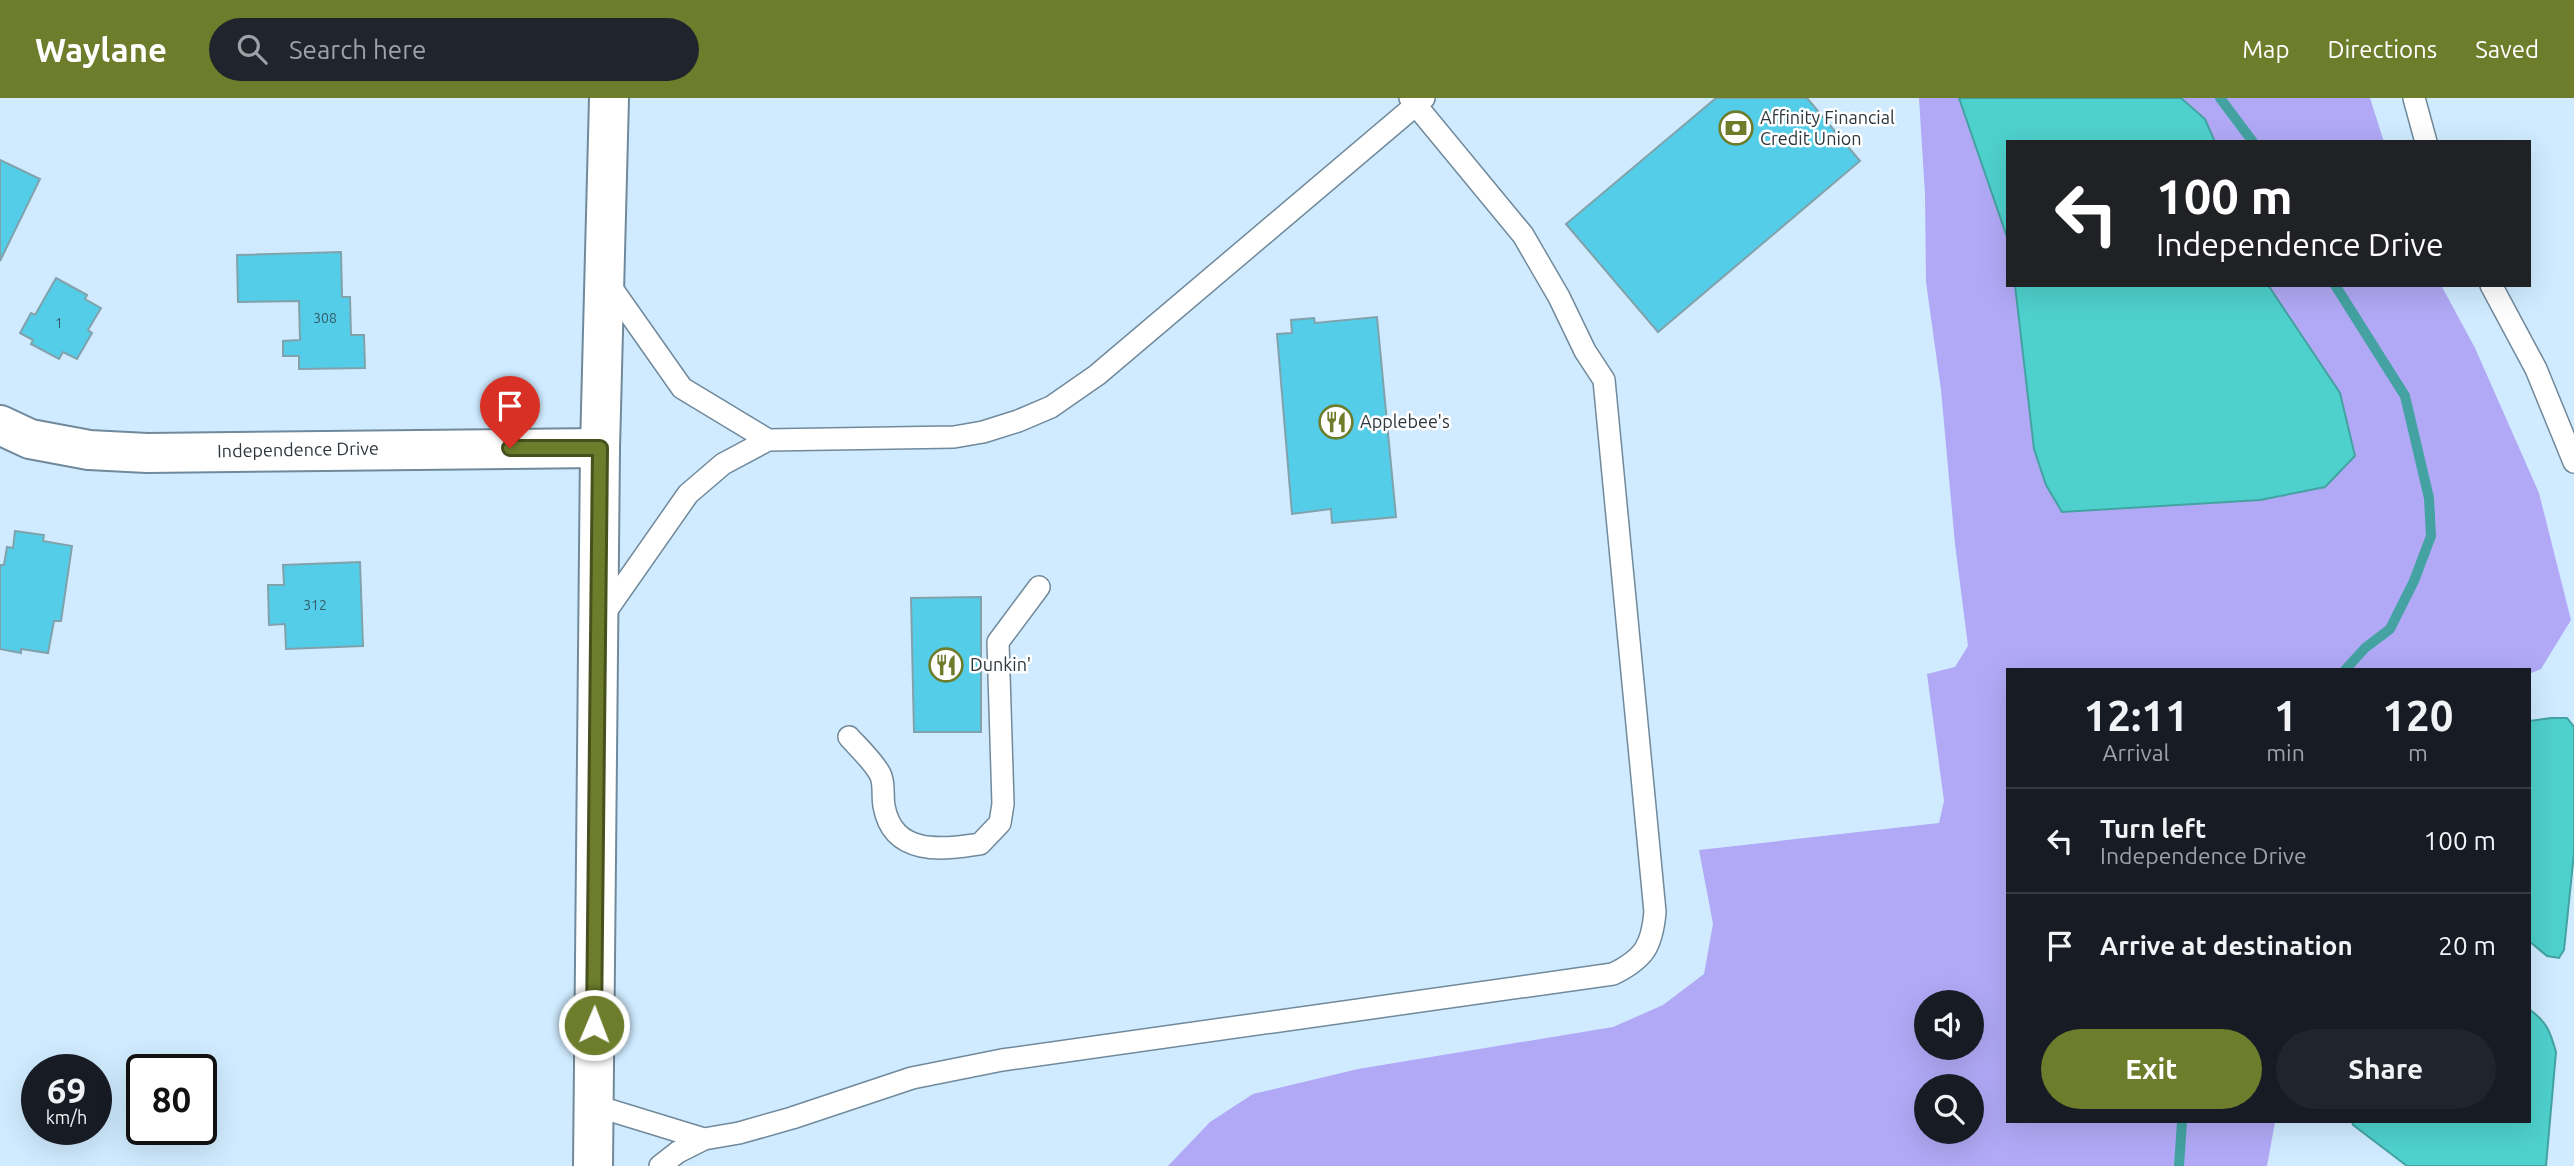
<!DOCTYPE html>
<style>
:root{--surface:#171b24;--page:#20242c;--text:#f1f3f6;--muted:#9ea1a6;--line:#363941;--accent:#6d7d2c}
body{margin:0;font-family:Ubuntu,sans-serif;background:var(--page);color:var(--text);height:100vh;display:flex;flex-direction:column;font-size:26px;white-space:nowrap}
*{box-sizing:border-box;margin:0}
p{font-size:23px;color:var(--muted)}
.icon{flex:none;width:38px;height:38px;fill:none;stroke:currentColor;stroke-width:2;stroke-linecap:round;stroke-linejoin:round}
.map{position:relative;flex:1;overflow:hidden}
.details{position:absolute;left:2006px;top:570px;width:525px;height:455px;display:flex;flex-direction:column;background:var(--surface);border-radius:0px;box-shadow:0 7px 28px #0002}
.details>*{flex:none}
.banner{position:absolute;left:2006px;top:42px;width:525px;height:147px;border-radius:0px;box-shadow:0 7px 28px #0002;background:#202124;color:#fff;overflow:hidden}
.fabs{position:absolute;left:1914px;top:892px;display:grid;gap:14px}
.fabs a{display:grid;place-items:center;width:70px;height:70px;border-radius:50%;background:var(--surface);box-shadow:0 7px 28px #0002;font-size:35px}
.speed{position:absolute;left:21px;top:956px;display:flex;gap:14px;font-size:35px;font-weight:700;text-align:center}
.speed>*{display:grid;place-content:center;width:91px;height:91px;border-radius:50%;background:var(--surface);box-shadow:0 7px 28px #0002;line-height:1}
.speed small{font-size:18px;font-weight:400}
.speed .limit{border:4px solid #111;border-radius:10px;background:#fff;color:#111}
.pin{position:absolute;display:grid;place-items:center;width:60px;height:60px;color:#fff;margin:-72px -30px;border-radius:50% 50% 50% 0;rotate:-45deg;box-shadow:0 0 7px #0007}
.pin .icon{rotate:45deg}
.me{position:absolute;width:77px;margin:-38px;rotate:1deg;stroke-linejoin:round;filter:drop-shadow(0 0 5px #0008)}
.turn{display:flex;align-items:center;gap:24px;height:147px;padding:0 35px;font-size:32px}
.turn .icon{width:91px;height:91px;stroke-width:2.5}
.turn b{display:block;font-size:49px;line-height:60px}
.eta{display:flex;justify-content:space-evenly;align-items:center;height:119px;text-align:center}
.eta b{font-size:42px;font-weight:600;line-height:49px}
.button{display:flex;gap:14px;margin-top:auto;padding:14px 35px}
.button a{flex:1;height:80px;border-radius:42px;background:var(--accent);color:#fff;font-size:28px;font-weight:600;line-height:80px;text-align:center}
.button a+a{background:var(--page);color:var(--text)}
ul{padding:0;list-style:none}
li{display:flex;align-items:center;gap:21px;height:105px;padding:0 35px;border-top:2px solid var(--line)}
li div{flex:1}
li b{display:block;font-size:26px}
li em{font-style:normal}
header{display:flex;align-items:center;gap:42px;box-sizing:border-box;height:98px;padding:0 35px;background:var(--accent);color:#fff}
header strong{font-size:33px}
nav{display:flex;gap:38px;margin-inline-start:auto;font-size:24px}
.search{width:490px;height:63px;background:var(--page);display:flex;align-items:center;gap:18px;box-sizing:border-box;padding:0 24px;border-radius:38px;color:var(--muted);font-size:26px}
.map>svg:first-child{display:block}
</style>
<header>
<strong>Waylane</strong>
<div class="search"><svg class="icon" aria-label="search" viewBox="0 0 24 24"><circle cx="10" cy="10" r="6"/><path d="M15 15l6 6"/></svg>Search here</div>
<nav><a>Map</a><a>Directions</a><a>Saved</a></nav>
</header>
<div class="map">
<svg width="2574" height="1068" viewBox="0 0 2574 1068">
<rect width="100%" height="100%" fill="#d0ebff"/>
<path fill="#b1a9f6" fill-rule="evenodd" d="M1919,0h451l14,44h-377v143h434l34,63 64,145 32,127 -30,49 -12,5v-4h-522v452h268l-8,44h-1099l42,-44 43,-28 105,-25 255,-42 50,-22 41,-31 9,-50 -14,-74 240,-27 5,-22 -17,-127 28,-7 13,-21 -13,-102 -14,-154 -15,-108 -1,-87zM1927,905h45v45h-45zM1927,989h45v45h-45z"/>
<path fill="#4ed1cd" stroke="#44a2a2" stroke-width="2" d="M1959,0h222l24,21 10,23h-208v95z
M2015,187h253l72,108 15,63 -30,31 -65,13 -198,12 -16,-27 -12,-36z
M2551,620h16l7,9v126l-10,97 -5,8 -12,-2 -18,-15v-220z
M2529,911c18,13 21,22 27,43l-10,114h-139l-54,-41 -1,-3h177z"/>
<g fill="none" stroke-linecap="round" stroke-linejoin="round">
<path stroke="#44a2a2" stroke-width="10" d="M2220,0l33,44
M2335,187l70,111 24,102 2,38 -17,45 -24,48 -25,19 -20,22
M2179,1068l3,-44"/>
</g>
<path fill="#54cde9" stroke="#80a2ab" stroke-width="2" d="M1716,0h91l53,63 -202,171 -92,-108z
M0,62l40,19 -40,82z
M341,154l1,45h8l1,38h13l1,33 -66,1v-13h-16v-15l17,-1 -1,-39 -61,1 -1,-47z
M56,180l31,17 -2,4 16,9 -13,22 4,3 -15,26 -14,-7 -4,7 -28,-15 2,-4 -13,-7 11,-20 4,2z
M1377,219l19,200 -64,6 -1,-14 -39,5 -15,-180 15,-1 -1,-13 23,-2 1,5z
M15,433l29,4 -1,6 29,5 -11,75h-7l-6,32 -27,-4v4l-21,-4v-84h4l3,-18 6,1z
M360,464l3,84 -77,3 -1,-25 -16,1 -1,-40h16l-1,-20z
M981,499v135h-67l-3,-134z"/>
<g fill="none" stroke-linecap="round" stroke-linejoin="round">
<defs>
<path id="service" d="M2414,0l12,44
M606,182l76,108 86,52
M2491,187l45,84 38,93
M602,519l86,-123 35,-30 45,-24 186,-3 29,-5 35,-11 33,-14 46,-32 327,-277
M849,639c10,11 24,24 31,37 5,9 2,22 4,32 9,50 58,44 96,38l20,-21 3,-19 -5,-162 41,-55
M593,1007l111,34
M660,1068l18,-14 26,-13 35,-6 53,-15 120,-40 90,-18 611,-86c31,-15 39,-28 42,-62l-51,-532 -19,-29 -26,-54 -36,-62 -113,-137"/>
<path id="minor" d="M0,327l30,14 59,11 58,3 453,-5"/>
<path id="trunk" d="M593,1068l7,-718 9,-350"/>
</defs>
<use href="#service" stroke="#70899b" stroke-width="24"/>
<use href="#minor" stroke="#70899b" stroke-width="42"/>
<use href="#trunk" stroke="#70899b" stroke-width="42"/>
<use href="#service" stroke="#fff" stroke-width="21"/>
<use href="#minor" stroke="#fff" stroke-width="38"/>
<use href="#trunk" stroke="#fff" stroke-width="38"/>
</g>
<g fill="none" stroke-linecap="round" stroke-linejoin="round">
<defs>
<path id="route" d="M510,350h90l-6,577"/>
</defs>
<use href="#route" stroke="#47511d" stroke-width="18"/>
<use href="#route" stroke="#6d7d2c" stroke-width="12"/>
</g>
<defs>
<symbol id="bank-ring" viewBox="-11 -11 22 22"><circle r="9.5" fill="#fff" stroke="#6d7d2c" stroke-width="1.5"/><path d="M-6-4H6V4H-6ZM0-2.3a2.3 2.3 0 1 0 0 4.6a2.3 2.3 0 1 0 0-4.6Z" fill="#6d7d2c"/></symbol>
<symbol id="restaurant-ring" viewBox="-11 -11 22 22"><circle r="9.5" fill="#fff" stroke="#6d7d2c" stroke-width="1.5"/><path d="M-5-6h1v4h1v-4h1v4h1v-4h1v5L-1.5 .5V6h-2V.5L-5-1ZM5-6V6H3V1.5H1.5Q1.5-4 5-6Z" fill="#6d7d2c"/></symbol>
</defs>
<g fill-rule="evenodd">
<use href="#bank-ring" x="1717" y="11" width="38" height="38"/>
<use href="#restaurant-ring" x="1317" y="305" width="38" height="38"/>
<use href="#restaurant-ring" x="927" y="548" width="38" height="38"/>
</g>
<g text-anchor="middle" stroke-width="5" stroke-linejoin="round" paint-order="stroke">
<g font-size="14" fill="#355c68">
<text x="325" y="225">308</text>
<text x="59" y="230">1</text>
<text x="315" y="512">312</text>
</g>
<g font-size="18" fill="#2b363d" stroke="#fff" text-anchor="start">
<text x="1760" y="26">Affinity Financial<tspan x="1760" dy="21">Credit Union</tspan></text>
<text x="1360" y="330">Applebee's</text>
<text x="970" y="573">Dunkin'</text>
</g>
<g font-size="18" fill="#2b363d" stroke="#fff">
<text transform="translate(298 352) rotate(-1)" y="6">Independence Drive</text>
</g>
</g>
</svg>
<div class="fabs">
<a><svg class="icon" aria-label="sound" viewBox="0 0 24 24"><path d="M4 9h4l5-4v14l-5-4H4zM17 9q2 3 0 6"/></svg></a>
<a><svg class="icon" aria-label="search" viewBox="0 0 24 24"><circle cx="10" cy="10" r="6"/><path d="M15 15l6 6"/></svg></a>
</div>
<div class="speed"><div>69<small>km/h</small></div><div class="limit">80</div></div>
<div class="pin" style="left:510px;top:350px;background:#d93025"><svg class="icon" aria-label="arrive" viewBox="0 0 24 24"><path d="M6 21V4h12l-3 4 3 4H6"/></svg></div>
<svg class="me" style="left:594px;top:927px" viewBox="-20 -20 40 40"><circle r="17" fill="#6d7d2c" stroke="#fff" stroke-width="3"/><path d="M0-11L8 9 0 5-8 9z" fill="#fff"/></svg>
<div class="banner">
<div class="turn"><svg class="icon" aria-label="left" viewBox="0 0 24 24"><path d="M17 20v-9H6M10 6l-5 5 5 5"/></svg><div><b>100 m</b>Independence Drive</div></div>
</div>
<section class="details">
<div class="eta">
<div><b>12:11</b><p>Arrival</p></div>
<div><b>1</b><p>min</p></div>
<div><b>120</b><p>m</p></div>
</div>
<ul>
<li><svg class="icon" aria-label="left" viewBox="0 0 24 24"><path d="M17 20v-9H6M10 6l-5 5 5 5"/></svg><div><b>Turn left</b><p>Independence Drive</p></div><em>100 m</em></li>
<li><svg class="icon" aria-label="arrive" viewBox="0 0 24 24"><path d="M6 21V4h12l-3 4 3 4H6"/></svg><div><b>Arrive at destination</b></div><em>20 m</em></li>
</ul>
<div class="button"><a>Exit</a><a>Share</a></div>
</section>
</div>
